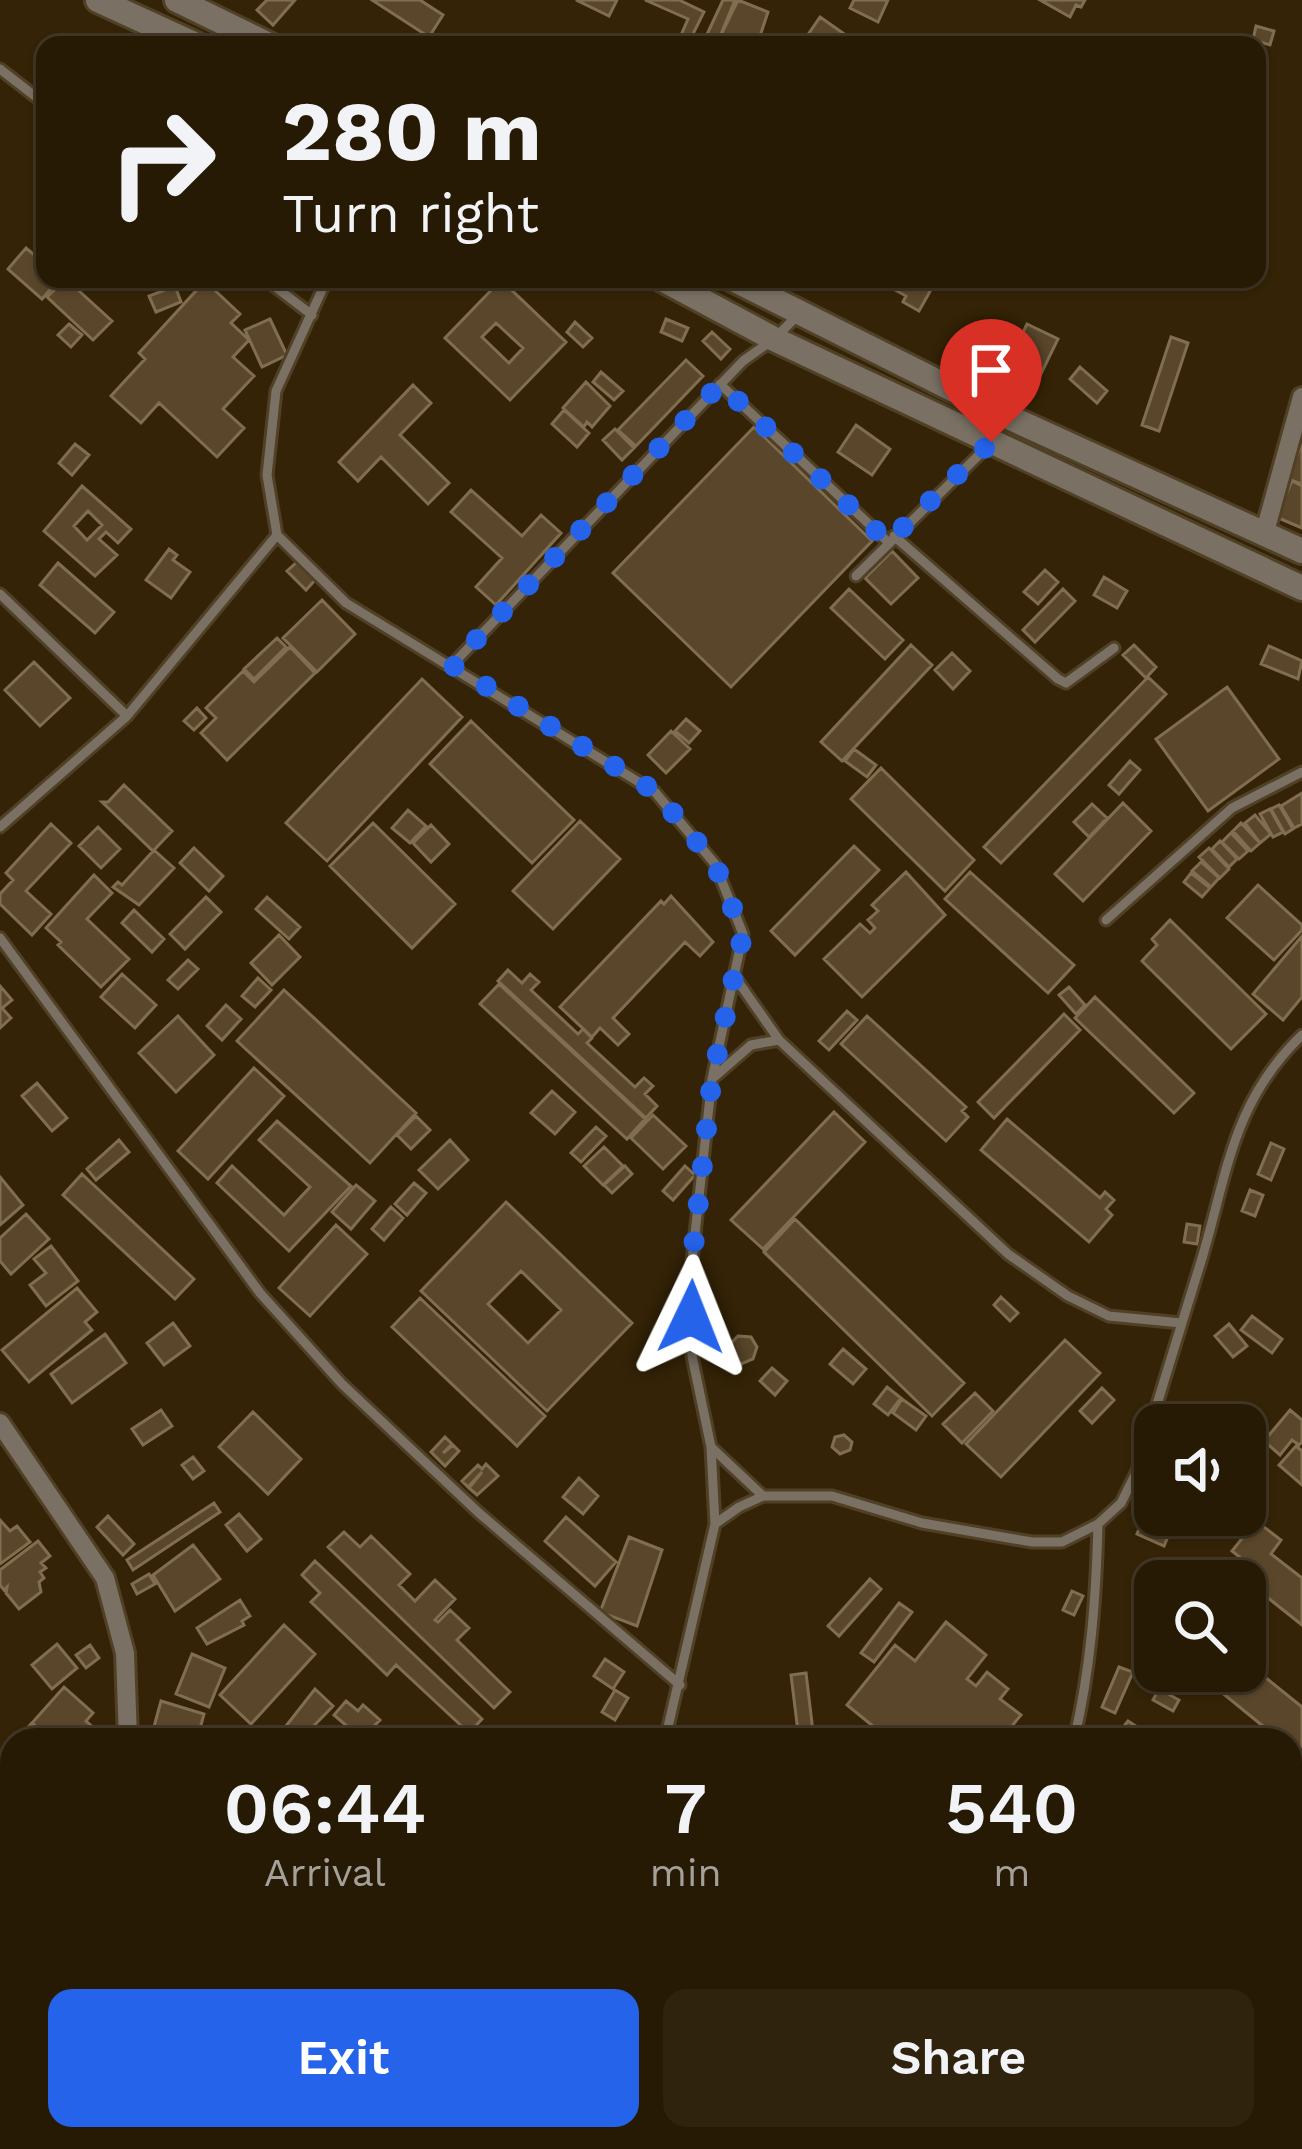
<!DOCTYPE html>
<style>
:root{--surface:#271a04;--page:#2f230e;--text:#f1f3f6;--muted:#a4a19a;--line:#433826;--accent:#2563eb}
body{margin:0;font-family:"Work Sans",sans-serif;background:var(--page);color:var(--text);height:100vh;display:flex;flex-direction:column;font-size:45px;white-space:nowrap}
*{box-sizing:border-box;margin:0}
p{font-size:39px;color:var(--muted)}
.icon{flex:none;width:66px;height:66px;fill:none;stroke:currentColor;stroke-width:2;stroke-linecap:round;stroke-linejoin:round}
.map{position:relative;flex:1;overflow:hidden}
.sheet{position:absolute;left:0px;top:1728px;width:1302px;height:423px;display:flex;flex-direction:column;background:var(--surface);border-radius:36px 36px 0 0;box-shadow:0 3px 9px #0004,0 0 0 3px var(--line)}
.sheet>*{flex:none}
.top-card{position:absolute;left:36px;top:36px;width:1230px;height:252px;border-radius:24px;box-shadow:0 3px 9px #0004,0 0 0 3px var(--line);background:#271a04;color:var(--text);overflow:hidden}
.buttons{position:absolute;left:1134px;top:1404px;display:grid;gap:24px}
.buttons a{display:grid;place-items:center;width:132px;height:132px;border-radius:24px;background:var(--surface);box-shadow:0 3px 9px #0004,0 0 0 3px var(--line);font-size:60px}
.pin{position:absolute;display:grid;place-items:center;width:102px;height:102px;color:#fff;margin:-123px -51px;border-radius:50% 50% 50% 0;rotate:-45deg;box-shadow:0 0 12px #0007}
.pin .icon{rotate:45deg}
.me{position:absolute;width:132px;margin:-66px;rotate:2deg;stroke-linejoin:round;filter:drop-shadow(0 0 9px #0008)}
.turn{display:flex;align-items:center;gap:42px;height:252px;padding:0 48px;font-size:54px}
.turn .icon{width:156px;height:156px;stroke-width:2.5}
.turn b{display:block;font-size:84px;line-height:102px}
.eta{display:flex;justify-content:space-evenly;align-items:center;height:204px;text-align:center}
.eta b{font-size:72px;font-weight:600;line-height:84px}
.cta{display:flex;gap:24px;margin-top:auto;padding:24px 48px}
.cta a{flex:1;height:138px;border-radius:24px;background:var(--accent);color:#fff;font-size:48px;font-weight:600;line-height:138px;text-align:center}
.cta a+a{background:var(--page);color:var(--text)}
.map>svg:first-child{display:block}
</style>
<div class="map">
<svg width="1302" height="2149" viewBox="0 0 1302 2149">
<rect width="100%" height="100%" fill="#342306"/>
<path fill="#5a472b" stroke="#816e50" stroke-width="3" fill-rule="evenodd" d="M267,0h28l-22,25 -16,-15z
M372,0h48l23,15 -14,22z
M576,0h41l-8,16z
M645,0h34l25,12 -14,28 -9,-5 7,-16z
M723,0h12l-16,39 19,-39 30,12 -11,33h-55z
M854,0h34l-10,22 -28,-14z
M1040,0h45l-4,7 -5,-2 -6,12z
M820,17l40,28 -57,-3z
M1256,26l18,5 -4,14 -17,-5z
M26,248l19,16v15h14l-17,20 -34,-30z
M66,279l46,42 -19,19 -46,-43z
M875,279h62l-18,32 -16,-9 3,-6z
M501,280l65,62 -56,58 -65,-62zM496,323l27,25 -14,15 -27,-26z
M205,281l35,33 -9,9 18,17 -16,17 21,19 -31,33 21,19 -27,29 -58,-54 -18,20 -30,-27 34,-37 -6,-6z
M175,286l6,16 -25,10 -7,-16z
M270,319l17,36 -25,12 -17,-37z
M666,319l22,9 -6,13 -21,-9z
M575,322l17,16 -9,9 -16,-15z
M69,324l13,11 -11,12 -13,-12z
M1027,324l31,15 -20,41 -39,-20 11,-23 9,4z
M712,332l18,17 -9,10 -18,-18z
M1171,337l17,6 -29,88 -17,-6z
M686,360l17,16 -67,70 -18,-16z
M1080,367l27,24 -10,12 -27,-24z
M601,372l22,19 -9,9 -21,-18z
M586,382l24,24 -18,21 -5,-5 -3,5 -21,-19z
M413,385l18,18 -31,32 49,48 -21,21 -47,-47 -23,24 -19,-19z
M564,410l25,23 -12,14 -25,-23z
M856,425l34,24 -18,26 -34,-23z
M754,427l118,114 -141,146 -118,-114z
M615,429l19,19 -12,12 -19,-20z
M1302,442v42l-14,-5z
M75,444l14,11 -17,20 -13,-12z
M1292,481l10,5v42l-26,-11z
M82,486l49,43 -13,14 -12,-11 -7,7 18,16 -22,21 -51,-45zM88,511l14,14 -15,15 -13,-14z
M471,490l51,46 19,-21 20,18 -65,72 -20,-18 26,-29 -51,-46z
M169,549l8,6 -4,5 17,12 -19,26 -25,-18z
M892,551l26,27 -27,26 -26,-26z
M298,561l18,18 -10,11 -19,-19z
M58,563l56,49 -19,21 -55,-48z
M1045,570l13,12 -20,22 -14,-12z
M1104,577l23,14 -10,17 -23,-13z
M849,589l54,51 -18,19 -54,-51z
M1063,589l12,12 -40,41 -12,-12z
M322,600l33,34 -38,38 -34,-34z
M277,638l9,9 -32,32 -10,-10z
M911,645l21,20 -90,96 -21,-19z
M1134,645l22,22 -10,11 -23,-23z
M1269,646l33,15 -4,18 -37,-15z
M290,647l25,26 -88,87 -26,-27 15,-15 -10,-10 37,-37 11,11z
M952,653l18,18 -17,18 -18,-19z
M34,662l36,36 -30,28 -35,-36z
M1148,677l18,17 -165,169 -17,-16z
M422,679l40,38 -135,144 -41,-38z
M1227,687l52,72 -71,52 -52,-72z
M197,708l9,10 -12,12 -10,-9z
M686,719l14,12 -11,12 -14,-12z
M471,721l103,99 -42,43 -102,-99z
M671,731l19,18 -24,24 -18,-18z
M854,749l22,16 -9,12 -22,-16z
M1130,761l10,9 -21,24 -10,-9z
M881,768l93,92 -29,31 -94,-92z
M124,785l48,46 -19,20 -51,-49h6z
M1302,793v31l-8,4 -13,-22z
M1123,803l28,28 -68,70 -28,-27z
M1092,804l15,14 -18,19 -15,-15z
M1279,805l14,24 -8,5 -14,-25z
M1270,809l13,23 -10,5 -13,-23z
M408,810l18,16 -16,17 -18,-15z
M1255,815l16,19 -11,9 -15,-20z
M580,821l40,38 -67,70 -40,-38z
M373,823l82,81 -43,44 -82,-82z
M1241,823l19,20 -9,8 -18,-20z
M51,824l20,19 -45,48 25,23 -19,21 -32,-31v-10l13,-14 -7,-7z
M431,825l18,19 -18,18 -18,-19z
M98,827l22,22 -19,19 -22,-22z
M1231,833l17,18 -9,8 -17,-17z
M1220,841l17,18 -8,8 -17,-18z
M854,846l25,24 -84,85 -24,-24z
M194,848l29,28 -14,15 -29,-28z
M1209,848l20,21 -9,9 -21,-21z
M154,850l20,18 -35,37 -26,-18 5,-5 4,3z
M1201,862l18,16 -8,9 -19,-16z
M906,872l39,43 -83,82 -38,-38 36,-35 10,9 5,-5 -7,-8 10,-9 -6,-6z
M970,872l104,93 -26,28 -103,-94z
M1191,873l19,15 -8,9 -18,-15z
M94,875l18,18 -25,26 42,40 -28,28 -43,-42 3,-3 -15,-14z
M1258,885l44,40v5l-28,30 -47,-42z
M671,896l42,46 -13,14 -15,-14 -72,76 16,16 -11,11 -18,-17 -8,9 -32,-30 101,-106 3,3z
M206,897l15,15 -36,37 -15,-15z
M267,897l33,30 -11,12 -33,-30z
M134,910l30,29 -12,13 -30,-29z
M1170,920l96,94 -35,35 -89,-88 15,-16 -5,-6z
M279,935l21,22 -28,28 -21,-22z
M1302,936v61l-19,23 -30,-26z
M188,960l10,9 -20,20 -10,-9z
M508,970l14,13 8,-9 9,8 -8,8 47,44 5,-5 9,9 -5,5 48,44 9,-9 9,8 -8,8 12,12 -11,12 -148,-137z
M122,974l34,31 -21,23 -34,-31z
M258,978l13,12 -16,17 -13,-11z
M499,984l146,135 -18,20 -147,-135z
M0,986l12,14 -10,8 9,10 -11,10z
M1069,987l16,18 -9,9 -17,-19z
M284,990l132,123 -46,50 -133,-122z
M1095,997l99,96 -20,20 -99,-95z
M226,1005l15,14 -19,21 -15,-14z
M847,1011l10,9 -28,30 -10,-9z
M1064,1014l16,16 -86,88 -16,-16z
M178,1016l36,39 -38,37 -37,-39z
M867,1016l99,91 -4,4 6,6 -22,24 -105,-97z
M254,1068l30,28 -76,83 -30,-28z
M37,1083l30,35 -15,13 -30,-35z
M552,1091l23,21 -20,22 -24,-21z
M834,1112l31,30 -102,107 -32,-29z
M653,1115l33,31 -23,23 -32,-31z
M416,1116l14,14 -19,19 -14,-14z
M1007,1119l93,79 5,-6 9,8 -8,9 6,6 -23,27 -108,-92z
M277,1121l74,65 -62,65 -72,-68 15,-17 52,49 26,-28 -51,-47z
M596,1127l10,9 -25,26 -10,-9z
M119,1140l10,12 -33,28 -9,-11z
M450,1140l18,20 -30,29 -19,-19z
M1271,1143l13,6 -13,31 -13,-6z
M604,1147l19,19 -20,19 -19,-19z
M625,1166l7,8 -20,19 -8,-8z
M685,1166l10,9 -22,25 -10,-9z
M82,1174l112,105 -19,20 -112,-104z
M0,1177l23,28 -23,20z
M414,1183l12,10 -19,22 -12,-11z
M356,1185l19,16 -24,28 -19,-17z
M1250,1190l13,5 -8,21 -13,-5z
M506,1202l126,121 -85,88 -126,-120zM521,1271l40,39 -33,33 -40,-39z
M391,1207l12,11 -19,22 -12,-11z
M26,1214l23,25 -38,35 -11,-13v-23z
M795,1219l169,164 -32,33 -168,-164z
M1187,1224l13,2 -3,18 -13,-2z
M336,1225l31,29 -57,62 -31,-28z
M51,1246l27,35 -32,25 -16,-21 16,-12 -12,-14z
M77,1288l20,24 -12,10 7,8 -63,52 -27,-32z
M1001,1297l17,16 -8,8 -16,-16z
M420,1298l125,118 -28,30 -125,-119z
M1252,1316l30,23 -10,14 -31,-23z
M173,1323l17,23 -26,19 -17,-22z
M1229,1324l18,22 -14,11 -18,-21z
M105,1334l21,29 -54,40 -21,-29z
M738,1336l13,1 6,10 -4,12 -12,5 -10,-6 -2,-13z
M1065,1340l35,33 -99,104 -35,-33z
M843,1349l23,20 -13,15 -23,-20z
M772,1368l15,13 -12,14 -15,-14z
M887,1387l14,11 -13,17 -14,-11z
M1102,1388l12,12 -22,23 -12,-12z
M975,1393l18,18 -31,32 -19,-19z
M902,1399l24,17 -10,14 -23,-17z
M161,1410l11,16 -29,19 -11,-16z
M1290,1410l12,10v22l-3,3 -7,-5 -12,15 -16,-14z
M253,1412l48,47 -33,35 -49,-47z
M844,1435l8,7 -2,8 -10,4 -8,-7 3,-10z
M445,1437l7,7 -9,9 10,-8 6,6 -14,15 -14,-14z
M1296,1446l6,5v34l-23,-20z
M193,1457l11,14 -11,8 -11,-14z
M486,1464l12,12 -21,19 -8,-7 13,-16 -14,15 -6,-6 16,-16 4,4z
M579,1478l19,18 -15,18 -20,-17z
M214,1503l6,9 -87,58 -6,-10z
M1150,1503l5,2v10h22l-13,31 -27,-12z
M239,1514l22,25 -14,12 -21,-26z
M108,1516l26,28 -11,11 -26,-28z
M566,1517l50,45 -21,24 -50,-45z
M0,1520l10,11 7,-5 13,16 -30,22z
M1256,1521l25,19 -10,14 31,24v47l-59,-47 9,-11 -20,-16z
M344,1532l16,15 11,-11 39,38 -11,11 16,16 20,-21 20,19 -20,21 3,2 12,-12 19,18 -12,12 53,52 -16,16 -166,-161z
M629,1537l33,13 -25,76 -37,-14z
M38,1541l12,15 -9,7 5,5 -6,4 4,6 -5,4 2,10 -22,17 -13,-16 1,-6 -3,3 -4,-5v-15z
M193,1545l27,34 -45,32 -22,-36z
M315,1561l167,158 -13,14 -73,-68 -9,10 -76,-73 9,-9 -18,-18z
M149,1574l6,10 -18,10 -5,-10z
M870,1579l11,10 -42,47 -11,-10z
M1072,1591l11,5 -9,19 -11,-5z
M240,1600l10,16 -8,5 2,4 -37,19 -10,-16z
M899,1603l13,9 -38,50 -13,-9z
M946,1622l40,33 -19,24 9,7 11,-14 21,17 -8,10 21,16 -15,18 8,7h-124l-43,-35 48,-60 20,16z
M284,1625l31,29 -64,70 -31,-29z
M57,1644l20,24 -25,21 -20,-24z
M90,1645l9,13 -13,10 -10,-13z
M192,1654l33,14 -16,39 -33,-13z
M605,1659l19,13 -11,17 -19,-13z
M1245,1661l57,46v51l-12,-10v-8h-10l-65,-53 11,-14 -3,-2h22z
M1119,1667l14,5 -18,41 -13,-6z
M806,1673l8,67h-15l-8,-65z
M64,1687l29,26 -7,8 18,16 -4,3h-48l-20,-17z
M315,1689l18,17 -33,34 -14,-14z
M1159,1689l20,11 -6,11 -20,-11z
M615,1690l13,8 -13,22 -13,-8z
M161,1701l43,13 -7,26h-26l-19,-6z
M346,1701l12,10 5,-6 17,15 -7,7 14,13h-24l-29,-25z
M1128,1721l20,13 -3,6h-9l-15,-10z
M31,1724l18,16h-32z
M0,1771l12,16v45l-12,-15z
M1290,1837l12,10v44l-12,-10z
M0,1883l12,15v10l-12,9z
M1290,1972l12,10v35l-7,8 -5,-4z
M12,2005v64l-12,-12v-23l9,-9 -9,-9z
M160,2139h49l10,10h-49z
M344,2139h27l10,10h-46z
M385,2139h36l12,10h-35l-6,-6 -8,6 6,-6z
M588,2139h49l-6,10h-49z
M855,2139h26l7,10h-37l-4,-5z
M886,2139h62l-4,10h-52z
M1111,2139h47l11,10h-47z"/>
<g fill="none" stroke-linecap="round" stroke-linejoin="round">
<defs>
<path id="service" d="M0,69l45,35
M265,279l47,36
M327,279l-51,112 -9,84 10,60 69,68 309,189 60,72 28,70 -31,145 -22,200 2,77 19,91 52,49
M720,384l168,158
M894,536l164,143 8,4 48,-35
M856,576l133,-131
M0,594l127,122
M452,665l291,-304 31,-22 25,-25
M0,827l127,-111 150,-181
M1106,920l126,-112 70,-36
M0,938l260,355 82,91 137,129 201,172
M735,977l44,63 229,214 60,42 41,20 72,7
M713,1078l38,-33 28,-5
M711,1447l4,77
M665,1740l50,-216 24,-17 24,-11h69l90,27 110,19h30l36,-18 23,-21 16,-32c20,-68 41,-135 62,-203 28,-89 31,-164 103,-233
M1074,1740c17,-72 22,-142 24,-216
M528,2149l4,-10"/>
<path id="minor" d="M1264,535l38,-138
M0,1423l105,155 20,75 3,87
M0,1851l12,16
M0,1978l12,-9"/>
<path id="tertiary" d="M98,0l98,45
M177,0l92,45
M662,279l112,60 528,249
M733,279l271,136 298,136"/>
</defs>
<use href="#service" stroke="#504025" stroke-width="15"/>
<use href="#minor" stroke="#504025" stroke-width="24"/>
<use href="#tertiary" stroke="#504025" stroke-width="30"/>
<use href="#service" stroke="#7a7164" stroke-width="9"/>
<use href="#minor" stroke="#7a7164" stroke-width="18"/>
<use href="#tertiary" stroke="#7a7164" stroke-width="24"/>
</g>
<g fill="none" stroke-linecap="round" stroke-linejoin="round">
<path stroke="#2563eb" stroke-width="21" stroke-dasharray="0 37.8" d="M691,1317l-1,-38 22,-200 31,-145 -28,-70 -59,-72 -204,-127 268,-281 168,158 103,-100"/>
</g>
</svg>
<div class="buttons">
<a><svg class="icon" aria-label="sound" viewBox="0 0 24 24"><path d="M4 9h4l5-4v14l-5-4H4zM17 9q2 3 0 6"/></svg></a>
<a><svg class="icon" aria-label="search" viewBox="0 0 24 24"><circle cx="10" cy="10" r="6"/><path d="M15 15l6 6"/></svg></a>
</div>
<div class="pin" style="left:991px;top:442px;background:#d93025"><svg class="icon" aria-label="arrive" viewBox="0 0 24 24"><path d="M6 21V4h12l-3 4 3 4H6"/></svg></div>
<svg class="me" style="left:691px;top:1317px" viewBox="-20 -20 40 40"><path d="M0-17L14 15 0 8-14 15z" fill="#2563eb" stroke="#fff" stroke-width="4"/></svg>
<div class="top-card">
<div class="turn"><svg class="icon" aria-label="right" viewBox="0 0 24 24"><path d="M7 20v-9h11M14 6l5 5-5 5"/></svg><div><b>280 m</b>Turn right</div></div>
</div>
<section class="sheet">
<div class="eta">
<div><b>06:44</b><p>Arrival</p></div>
<div><b>7</b><p>min</p></div>
<div><b>540</b><p>m</p></div>
</div>
<div class="cta"><a>Exit</a><a>Share</a></div>
</section>
</div>
